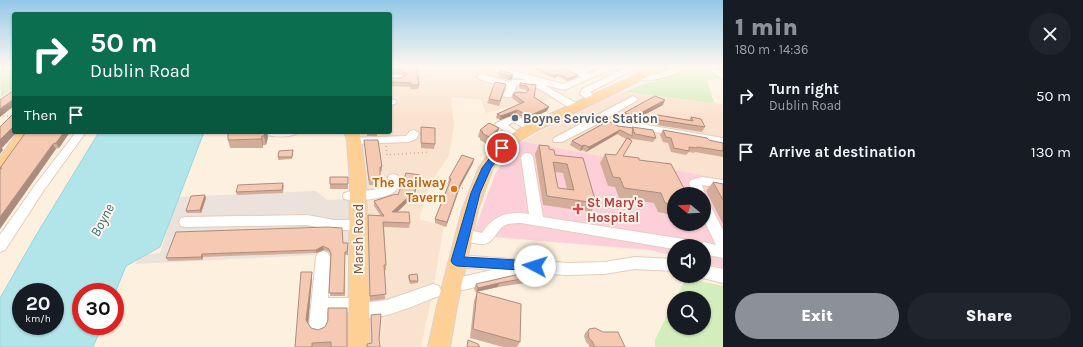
<!DOCTYPE html>
<meta charset="utf-8">
<style>
:root{--surface:#171b24;--page:#20242c;--text:#f1f3f6;--muted:#9ea1a6;--accent:#8c9099}
body{margin:0;font-family:Karla,sans-serif;background:var(--page);color:var(--text);height:100vh;display:flex;flex-direction:column;font-size:15px;white-space:nowrap}
*{box-sizing:border-box;margin:0}
p{font-size:13px;color:var(--muted)}
.icon{flex:none;width:22px;height:22px;fill:none;stroke:currentColor;stroke-width:2;stroke-linecap:round;stroke-linejoin:round}
.map{position:relative;flex:1;overflow:hidden}
.sheet{display:flex;flex-direction:column;background:var(--surface);width:360px}
.sheet>*{flex:none}
.top-card{position:absolute;left:12px;top:12px;width:380px;height:122px;border-radius:4px;box-shadow:0 1px 3px #0004;background:#0b6e4f;color:#fff;overflow:hidden}
.needle{width:26px;rotate:288deg}
.tools{position:absolute;left:667px;top:187px;display:grid;gap:8px}
.tools a{display:grid;place-items:center;width:44px;height:44px;border-radius:50%;background:var(--surface);box-shadow:0 1px 3px #0004;font-size:20px}
.speed{position:absolute;left:12px;top:283px;display:flex;gap:8px;font-size:20px;font-weight:700;text-align:center}
.speed>*{display:grid;place-content:center;width:52px;height:52px;border-radius:50%;background:var(--surface);box-shadow:0 1px 3px #0004;line-height:1}
.speed small{font-size:10px;font-weight:400}
.speed .limit{border:6px solid #d22;background:#fff;color:#111}
.pin{position:absolute;display:grid;place-items:center;width:34px;height:34px;color:#fff;margin:-17px;border:2px solid #fff;border-radius:50%;box-shadow:0 1px 4px #0007}
.me{position:absolute;width:44px;margin:-22px;rotate:275deg;stroke-linejoin:round;filter:drop-shadow(0 0 3px #0008)}
.turn{display:flex;align-items:center;gap:14px;height:84px;padding:0 12px;font-size:18px}
.turn .icon{width:52px;height:52px;stroke-width:2.5}
.turn b{display:block;font-size:28px;line-height:34px}
.then{display:flex;align-items:center;height:38px;padding:0 12px;background:#0003;gap:8px;font-size:15px}
.round{display:grid;place-items:center;flex:none;width:42px;height:42px;border-radius:21px;background:var(--page)}
.overview{display:flex;align-items:center;justify-content:space-between;height:68px;padding:0 12px}
h1{font-size:24px;font-weight:800;line-height:30px;color:var(--accent)}
.cta{display:flex;gap:8px;margin-top:auto;padding:8px 12px}
.cta a{flex:1;height:46px;border-radius:24px;background:var(--accent);color:#fff;font-size:16px;font-weight:800;line-height:46px;text-align:center}
.cta a+a{background:var(--page);color:var(--text)}
ul{padding:0;list-style:none}
li{display:flex;align-items:center;gap:12px;height:56px;padding:0 12px}
li div{flex:1}
li b{display:block;font-size:15px}
li em{font-style:normal}
main{display:flex;flex:1;min-height:0}
.map>svg:first-child{display:block}
</style>
<main>
<div class="map">
<svg width="723" height="347" viewBox="0 0 723 347">
<rect width="100%" height="100%" fill="#fef0de"/>
<path fill="#f9e3cf" d="M390,67h95l56,16 16,16 -6,-1 -19,8 -17,-1 -29,8 -5,-13 -30,-3 3,29 -5,30 -18,26 -12,37 25,7 -11,65 -12,56h-55l-3,-186 -2,-29h29z
M610,91l113,13v75l-201,-37z"/>
<path fill="#ece2db" d="M316,191l11,9 22,-1v45l-34,1 1,10 -181,9 7,-9 18,-2 18,-56z"/>
<path fill="#fdd0d9" fill-rule="evenodd" d="M519,141l204,38v89l-19,-5v-17h-30v10l-25,-6 -156,-13 -7,7 -15,-4 24,-66zM674,194h30v30h-30z"/>
<path fill="#d3edbc" d="M0,67h14v21l-13,9z
M689,67h18l16,11 -16,2 7,23 -90,-11z
M686,278l37,8v61h-68v-7l19,-39v27h30v-30h-28z"/>
<path fill="#b2e5e9" stroke="#97d6dc" fill-rule="evenodd" d="M99,132h105l-44,115 -34,19 -11,27 -34,-1v34h21l-9,21h-93v-49l35,-61zM21,292h34v34h-34z"/>
<g fill="none" stroke-linecap="round" stroke-linejoin="round">
<defs>
<path id="minor" d="M490,67h11l62,17 18,-7 -17,-8 -10,3 -9,-5h29l3,2 24,-2 -15,5 3,2 15,-7h12l-52,23 -20,-5 36,20 2,2 -5,3c-22,-5 -33,-27 -60,-25l-6,12h-6l-2,-2 4,-7 -28,-9 -1,-2 1,-2 3,-1 27,8 4,-2h13l-28,-7z
M628,67h11l-49,25 8,8 -2,2h-6l-10,-8 2,-5z
M675,67h13c-8,7 -44,18 -51,11l4,-3 18,-1z
M706,67h10l7,5v7z
M390,75h11l4,3 -4,3h-11z
M633,96l5,3 -2,2 -29,17 116,20v6l-121,-21 -5,1 -35,18h-8l-1,-2 1,-2 36,-19 6,-1 1,-3z
M390,99l5,1 2,2 -2,2 -5,1z
M515,115l20,11 1,2 -1,2h-8l-13,-8 -6,3 15,11 -1,2 -4,1 -23,-14 1,-2z
M414,130l5,3 -3,6 -8,3 -54,2 -5,-3 5,-3 52,-2 4,-5z
M76,132h10l-42,58 -39,60 -5,2v-17l36,-51z
M265,132h33c-5,6 -24,5 -32,3z
M527,153l4,1 2,3 10,60 147,23 5,2 2,4h-23v3l-153,-26c-5,0 -11,0 -16,2 -10,6 -11,20 -24,19 -7,0 -15,-4 -22,-6l-2,-4 2,-4 5,-1 18,4c12,-18 26,-22 47,-19l-8,-57 2,-3z
M393,174l4,1 2,3c-1,4 -1,9 -3,12 -7,9 -41,12 -52,9l-1,-3 1,-3c14,-4 28,0 41,-7l4,-11z
M702,177l21,3v8l-21,-3 3,9 -1,2v-2h-11l-4,-11 2,-3z
M704,201l5,2 14,27v28l-19,-4v-8h-6l1,-2 5,-2 12,3 -12,-25z
M307,215l27,5h25l5,1 2,4 -2,4 -5,1h-25l-27,-5 -121,2 -5,-1 -2,-4 2,-4 5,-1z
M323,251l5,2 2,4 -2,41h30l6,2 1,3 22,-3 46,-16 6,2 2,5 -2,5c-22,8 -65,29 -87,20l-2,-4h-23v14l-3,6 -6,2 -6,-2 -3,-6 7,-69 2,-4z
M457,255l110,8 37,-1 31,-5 39,2v12l-39,-2 -31,5 -37,1 -37,-2 -6,2 -61,15 -6,-2 -2,-5 2,-5 35,-8 -35,-3 -5,-2 -2,-4 2,-4z
M704,265l19,4v14l-24,-6 5,-1z"/>
<path id="major" d="M654,67h14l-132,64 -23,14 -12,12 -8,11 -15,42 -21,96 -7,41h-22l9,-41 25,-96 17,-43 12,-16 12,-12 23,-14z
M18,132h14l-27,38 -5,2v-15z
M344,132h14l3,8 5,43 4,164h-22l2,-164 -3,-43z"/>
</defs>
<use href="#minor" stroke="#e5ccbd" stroke-width="2"/>
<use href="#major" stroke="#dbd2ce" stroke-width="2"/>
<path stroke="#dbac97" stroke-width="1" stroke-dasharray="1 2.5" stroke-linecap="butt" d="M0,116h14"/>
<path stroke="#dbac97" stroke-width="1.5" stroke-dasharray="1 3" stroke-linecap="butt" d="M386,146l1,9 42,-3
M419,179l31,5
M458,187l8,2"/>
<use href="#minor" fill="#fff" fill-rule="evenodd"/>
<use href="#major" fill="#ffd095" fill-rule="evenodd"/>
<path stroke="#b19dc8" stroke-width="2" stroke-dasharray="5 3" stroke-linecap="butt" d="M716,67l7,5"/>
</g>
<path fill="#d4ad9a" fill-rule="evenodd" d="M390,67h27l2,18 -1,4h-8v-2l-19,-1v12h-1v-20h11l3,-2 -3,-2h-11z
M536,68l18,3 23,6 -10,4 -9,-5 -4,2 -19,-8z
M499,73l14,1 -1,5 -3,1 -11,-3z
M520,83l16,2 -2,12 13,14 -20,9 -11,-6 -16,6 -4,-2 1,-4 23,-10 -8,-6 1,-4 13,-1 1,-1 -1,-2 -7,-2z
M505,89l-6,17 -12,-3 2,-4z
M663,105l-31,16 -10,-4 2,-4z
M657,115l32,5 2,-3 14,10 -3,5 -46,-7 -2,-5z
M618,126l13,2 1,-1 24,11 -3,4 -21,-3v-1l-9,18 16,4 35,34v13h-1l-5,7 -10,-2 -4,-9 -35,-5 -4,-11 -7,-1 -8,-23 5,-9 11,1 10,-16 -9,-5 -31,18 -4,-2 -2,1 -10,-6 2,-4z
M421,127l14,17 -1,5 -13,-1z
M499,128l-2,7 -10,9 -7,-4v-2l-2,-1 2,-7z
M663,130l46,10 14,3v14l-28,-5 -1,1 -5,-1 -3,3 -15,-3 -3,-9 -5,-1 -3,-7z
M70,132l-11,16 -3,1 -55,20 -1,-1z
M228,132h39l1,5 -2,8h-3v3h-33l-2,-8z
M367,132h10v4h-10z
M364,140l18,27v4l-2,1v13h-11z
M539,145l10,4 6,6 28,3 13,45 -5,9 -48,-7 -8,-51zM555,172l8,1 4,16 -9,-1z
M293,153l-1,6 -14,1v-3z
M473,163l-13,24 -14,40 -11,-4v-4l14,-36h-1l1,-5z
M420,175l-1,5 -5,16 -17,16 13,11 -1,5 -25,-1 2,38v5h-2l1,29 -15,2 -2,-86h12l-6,-9v-5l24,-6z
M348,177v12h-18v-5z
M713,182l10,2v40l-17,-33z
M284,185l-1,8 -46,2 -1,-3z
M206,198l-5,15h-14l-1,-2z
M176,232l167,11 5,3v9h-3v41h-15l1,-40 -2,-4 -5,-2 -8,3 -113,4 -1,3 -34,1 -2,-3z
M409,275l9,6v2l-8,1 -2,-7z
M312,278l-4,45 3,5 7,2 7,-3 22,-13v33h-52z
M527,278l-2,5 -27,4 -22,5 -2,-3 2,-5z
M477,292l43,50 -3,5h-14l-33,-9 4,-37z
M589,329l36,18h-36v-2l-3,-3 -2,-6 1,-3z"/>
<path fill="#ac8d7d" d="M513,74l-1,5 -3,1 1,-4z
M559,74l-1,2 -4,2v-2z
M578,75l-1,2 -10,4 1,-2z
M14,99v7l-14,11v-8z
M665,100l-2,5 -31,16 3,-5z
M549,107l-2,4 -20,9 2,-4z
M517,110l-1,4 -16,6 1,-4z
M14,126v6h3l-15,16 1,2 -3,4v-14z
M499,128l-2,7 -10,9 2,-7z
M620,130l-3,4 -31,18 3,-5z
M64,132h6l-11,16 -3,-5z
M265,132h2l1,5 -2,8 -2,-9z
M262,136l1,9v3l-2,-9z
M53,144l3,5 -56,80v-12z
M584,145l-2,5 -2,1 2,-5z
M474,159l-1,4 -13,24 -14,40 1,-5 14,-40z
M420,175l-1,5 -5,16 -22,21v-5z
M205,195l1,3 -5,15 -1,-3z
M323,246l1,4 -8,3v-3z
M202,254l1,3 -1,3 -1,-3z
M312,272v6l-4,48 -2,-6z
M499,283l-1,4 -22,5 2,-4z"/>
<path fill="#f6c9b3" stroke="#ac8d7d" fill-rule="evenodd" d="M390,67h27l2,18h-8v-2l-21,-1 1,11 -1,1v-16h11l6,-4 -6,-5 -11,1z
M538,67h10l6,4 11,-3 13,7 -10,4 -9,-5 -5,2 -18,-8z
M500,70l13,4 -3,2 -11,-3z
M495,82l11,2 -6,17 -11,-2z
M520,83l16,2 -2,12 15,10 -20,9 -12,-6 -16,6 -4,-2 27,-12 -11,-8 5,-2 8,1 3,-3 -2,-4 -7,-1z
M14,90v9l-14,10v-9z
M655,96l10,4 -30,16 -11,-3z
M14,113v13l-14,14v-13z
M657,115l36,6 -2,-4 10,2 4,8 -46,-7z
M608,121l10,5 15,2 -1,8 -12,-6 -31,17 -5,-2 -2,1 -10,-5z
M489,123l10,5 -10,9 -7,-4 1,-1 -3,-2z
M421,127l14,1v16l-14,-1z
M632,127l21,3 3,8 -21,-4z
M663,130l44,8 2,2 14,3v8l-26,-4v1l-8,-1v4l-15,-3 -3,-10 -5,-1z
M26,132h38l-8,11 -3,1 -53,73v-47l2,-2h-2z
M228,132h37l-1,4h-2l-1,3 -33,1z
M627,138l5,3 -9,15 16,2v2l32,4 16,30h-13v3l-3,-1 3,6v2l-9,-1 -4,-10 -37,-5 -4,-10 -7,-1 -8,-23 11,1z
M364,140h14l4,27h-2v14l-11,-1z
M539,145l10,1v3l5,1 1,5 28,3 13,45 -49,-7zM553,162l14,2 7,26 -16,-2z
M293,150l-1,7h-14l1,-6z
M462,155l12,4 -13,23 -14,40 -12,-3 16,-40 -2,-1z
M406,173l14,2 -5,16 -23,21h17l1,11 -27,-1 3,43h-2l2,29 -16,2 -2,-81 16,1 -10,-15 22,-7 2,1z
M330,177h18v7h-18z
M713,182l10,2v16z
M283,183l-1,7 -46,2 2,-7z
M205,195l-5,15 -14,1 5,-15z
M328,227l14,1 1,15h5l-1,9h-2l-1,41h-15l2,-39 -2,-5 -6,-3 -7,4 -114,4 -1,3 -35,1 10,-26z
M301,272h11l-6,48 5,8 7,2 7,-3 3,-7v-12h19v39h-16v-5l-19,1v4h-17z
M524,273l3,5 -28,5 -21,5 -2,-4z
M417,274l1,7h-8l-1,-6z
M477,292l44,12 -1,38 -47,-13z
M381,314l-2,25 1,8h-13v-3l5,-1 -1,-28z
M595,328l8,4h15l7,15h-30l-3,-6 -3,-3 -1,-6 1,-3z
M468,340l10,4 2,3h-13z"/>
<linearGradient id="sky" x2="0" y2="1"><stop stop-color="#92c8e8"/><stop offset="0.58" stop-color="#fff8f0"/><stop offset="1" stop-color="#fff8f0" stop-opacity="0"/></linearGradient>
<rect width="723" height="116" fill="url(#sky)"/>
<path fill="#1a73e8" stroke="#114b97" d="M502,145l4,3 -15,20 -11,25 -16,64 71,4 4,2 2,3 -2,4 -4,1 -78,-5 -4,-2 -2,-3 20,-68 11,-25 17,-22z"/>
<circle fill="#5c6f8a" stroke="#fff4e7" stroke-width="1.5" cx="515" cy="118" r="4"/>
<circle fill="#e8710a" stroke="#fff4e7" stroke-width="1.5" cx="454" cy="189" r="4"/>
<path fill="#e0444e" stroke="#fff4e7" stroke-width="1.5" d="M576 203h4v4h4v4h-4v4h-4v-4h-4v-4h4z"/>
<g text-anchor="middle" stroke-width="4" stroke-linejoin="round" paint-order="stroke">
<g font-size="13" font-weight="bold" fill="#4e5e75" stroke="#fff4e7" text-anchor="start">
<text x="523" y="123">Boyne Service Station</text>
</g>
<g font-size="13" font-weight="bold" fill="#c56008" stroke="#fff4e7" text-anchor="end">
<text x="446" y="187">The Railway<tspan x="446" dy="15">Tavern</tspan></text>
</g>
<g font-size="13" font-weight="bold" fill="#be3a42" stroke="#fff4e7" text-anchor="start">
<text x="587" y="207">St Mary's<tspan x="587" dy="15">Hospital</tspan></text>
</g>
<g font-size="13" fill="#765344" stroke="#fff4e7">
<text transform="translate(358 239) rotate(-90)" y="5">Marsh Road</text>
</g>
<g font-size="14" font-style="italic" fill="#36777e" stroke="#fff4e7">
<text transform="translate(102 220) rotate(-62)" y="5">Boyne</text>
</g>
</g>
</svg>
<div class="tools">
<a><svg class="needle" viewBox="-14 -14 28 28"><path d="M0-13l5 13h-10z" fill="#e53935"/><path d="M0 13l5-13h-10z" fill="#9ea1a6"/></svg></a>
<a><svg class="icon" aria-label="sound" viewBox="0 0 24 24"><path d="M4 9h4l5-4v14l-5-4H4zM17 9q2 3 0 6"/></svg></a>
<a><svg class="icon" aria-label="search" viewBox="0 0 24 24"><circle cx="10" cy="10" r="6"/><path d="M15 15l6 6"/></svg></a>
</div>
<div class="speed"><div>20<small>km/h</small></div><div class="limit">30</div></div>
<div class="pin" style="left:502px;top:148px;background:#d93025"><svg class="icon" aria-label="arrive" viewBox="0 0 24 24"><path d="M6 21V4h12l-3 4 3 4H6"/></svg></div>
<svg class="me" style="left:535px;top:266px" viewBox="-20 -20 40 40"><circle r="19" fill="#fff"/><path d="M0-13L10 11 0 6-10 11z" fill="#1a73e8"/></svg>
<div class="top-card">
<div class="turn"><svg class="icon" aria-label="right" viewBox="0 0 24 24"><path d="M7 20v-9h11M14 6l5 5-5 5"/></svg><div><b>50 m</b>Dublin Road</div></div>
<div class="then">Then<svg class="icon" aria-label="arrive" viewBox="0 0 24 24"><path d="M6 21V4h12l-3 4 3 4H6"/></svg></div>
</div>
</div>
<section class="sheet">
<div class="overview"><div><h1>1 min</h1><p>180 m · 14:36</p></div><a class="round"><svg class="icon" aria-label="close" viewBox="0 0 24 24"><path d="M6 6l12 12M18 6L6 18"/></svg></a></div>
<ul>
<li><svg class="icon" aria-label="right" viewBox="0 0 24 24"><path d="M7 20v-9h11M14 6l5 5-5 5"/></svg><div><b>Turn right</b><p>Dublin Road</p></div><em>50 m</em></li>
<li><svg class="icon" aria-label="arrive" viewBox="0 0 24 24"><path d="M6 21V4h12l-3 4 3 4H6"/></svg><div><b>Arrive at destination</b></div><em>130 m</em></li>
</ul>
<div class="cta"><a>Exit</a><a>Share</a></div>
</section>
</main>
